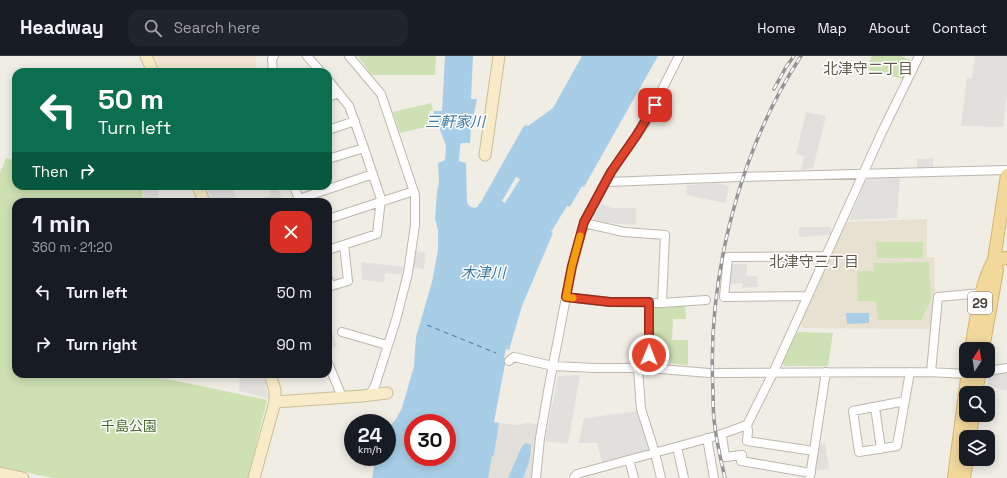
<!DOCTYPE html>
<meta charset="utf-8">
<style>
:root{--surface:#171b24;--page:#20242c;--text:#f1f3f6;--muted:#9ea1a6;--line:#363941}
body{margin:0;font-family:"Space Grotesk","Noto Sans JP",sans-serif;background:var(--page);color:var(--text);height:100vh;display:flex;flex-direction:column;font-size:15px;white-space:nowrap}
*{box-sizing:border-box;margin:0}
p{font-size:13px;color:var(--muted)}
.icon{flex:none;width:22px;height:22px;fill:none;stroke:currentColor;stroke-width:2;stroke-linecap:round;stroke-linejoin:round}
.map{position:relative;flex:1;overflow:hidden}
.sheet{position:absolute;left:12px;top:142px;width:320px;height:180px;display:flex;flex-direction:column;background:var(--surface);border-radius:12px;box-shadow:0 2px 10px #0003}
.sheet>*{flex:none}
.banner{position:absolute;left:12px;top:12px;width:320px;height:122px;border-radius:12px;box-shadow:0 2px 10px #0003;background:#0b6e4f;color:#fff;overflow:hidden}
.needle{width:26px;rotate:12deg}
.tools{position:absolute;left:959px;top:286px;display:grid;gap:8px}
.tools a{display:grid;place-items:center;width:36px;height:36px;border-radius:8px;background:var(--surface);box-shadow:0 2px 10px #0003;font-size:20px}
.speed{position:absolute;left:344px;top:358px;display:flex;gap:8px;font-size:20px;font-weight:700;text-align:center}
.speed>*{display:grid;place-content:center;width:52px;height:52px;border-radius:50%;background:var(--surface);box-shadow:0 2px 10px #0003;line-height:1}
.speed small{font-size:10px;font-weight:400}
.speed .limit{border:6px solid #d22;background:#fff;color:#111}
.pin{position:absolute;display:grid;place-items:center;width:34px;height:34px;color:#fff;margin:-17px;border-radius:8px;box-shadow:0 2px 6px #0006}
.me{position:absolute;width:44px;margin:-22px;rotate:1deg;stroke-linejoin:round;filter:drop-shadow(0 0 3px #0008)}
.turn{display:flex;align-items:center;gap:14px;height:84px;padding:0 20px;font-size:18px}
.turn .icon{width:52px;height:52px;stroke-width:2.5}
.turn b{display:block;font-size:28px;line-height:34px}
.then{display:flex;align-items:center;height:38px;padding:0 20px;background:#0003;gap:8px;font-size:15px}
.round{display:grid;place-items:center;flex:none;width:42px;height:42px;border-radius:12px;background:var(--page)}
.headline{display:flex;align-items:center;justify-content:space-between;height:68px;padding:0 20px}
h1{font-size:24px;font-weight:700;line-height:30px}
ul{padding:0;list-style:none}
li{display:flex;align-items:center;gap:12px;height:52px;padding:0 20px}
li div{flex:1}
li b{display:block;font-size:15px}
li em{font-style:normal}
header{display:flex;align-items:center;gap:24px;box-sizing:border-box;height:56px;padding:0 20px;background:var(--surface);border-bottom:1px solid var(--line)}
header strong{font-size:19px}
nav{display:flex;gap:22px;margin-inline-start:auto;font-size:14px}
.search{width:280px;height:36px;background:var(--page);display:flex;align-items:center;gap:10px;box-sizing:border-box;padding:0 14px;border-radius:12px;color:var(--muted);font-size:15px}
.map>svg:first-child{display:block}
</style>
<header>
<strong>Headway</strong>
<div class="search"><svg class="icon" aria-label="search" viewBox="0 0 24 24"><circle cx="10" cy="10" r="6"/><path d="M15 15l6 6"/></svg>Search here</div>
<nav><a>Home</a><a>Map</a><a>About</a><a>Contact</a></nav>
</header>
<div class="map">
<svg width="1007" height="422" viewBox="0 0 1007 422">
<rect width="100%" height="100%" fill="#f0ede5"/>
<path fill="#f1e3d2" d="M154,0h102l1,16h-96z"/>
<path fill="#e3dfda" d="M499,367l16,2 13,-2 11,2 -6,53h-45l4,-21 2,-2z"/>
<path fill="#e8e1d1" d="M927,163v38h7l1,37 -4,35 -127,-1 -5,-5 46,-101z"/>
<path fill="#cde1b2" d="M358,0h78l-1,19h-63z
M872,0h29l10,4 -8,19 -37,-10z
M431,47l2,7 -4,1 5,14 -34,8 -7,-21z
M6,102l10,3v25h111l16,3 -1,13h-126v172h128l123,26 -19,78h-195l-53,-11v-294z
M876,186h47v16h-46z
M929,206l2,38 -10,20h-43l-2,-19h-18l-1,-30h17v-8z
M685,248l1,15h-13l-1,21h16v25l-34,-3 -1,-2 -2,-55z
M799,276l34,1 -5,33h-43l-3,-3 14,-29z"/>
<path fill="#e2e0dd" d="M975,0h32v38l-4,33 -42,-1 6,-48h5z
M806,56l20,4 -13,52 -12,2 3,-14 -8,-2z
M933,102v9h-16v-8z
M900,120l-3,42 -48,2 18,-42z
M716,127l13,3 -3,17 -40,-8 1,-10z
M123,130h36l-1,16h-14v-12z
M206,130h26l6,16h-26z
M268,130h9l6,16h-29l17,-7z
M601,148l11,4h24v17l-44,-3z
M799,171h32v6l-1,2 -31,2z
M414,195l12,2 -2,16 -12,-2z
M361,206l42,5 -1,8 -17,-2 -1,9 -22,-2z
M729,208h18v12h10l1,11 -16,1v-5l-13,1z
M331,273l6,17 -9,4v-20z
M1007,315v20l-6,-1v-1l-14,-3 2,-12z
M134,318h17l20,5v2z
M240,318h22l4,9 2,15 -29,-7z
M580,319l-12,69 -23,-3 13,-65z
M639,355l12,38 -48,16 -6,-22h-18l5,-25z
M825,387l4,26 -15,2 5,-27z"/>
<path fill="#a8cee7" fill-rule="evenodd" d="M445,0h28l-2,43h6l-6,29 -1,15h-9l-1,3 -1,15 7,2 1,39c2,5 6,7 11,5v-2l3,-3 41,-73 3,-4 3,1 25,-18 29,-52h76l-74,131 -2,-1 -11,19 -2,2 -2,-1 -16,26 2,1 -31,73 -13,44 -3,-1 -2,9 2,1 -12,63 5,1 -5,32 -2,2 -4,21h-116l4,-21h11v-27l9,-11 6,-11 12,-42 2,-29 16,-55 6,-32v-20l-3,-11 2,-28 2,-8 -1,-20 7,-3 1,-14 -13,-35h9zM516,121l4,2 -15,24 -3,-2zM413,367h34v34h-34z
M846,257h23v10l-22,1z
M526,387l5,2c0,11 -3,22 -8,33h-15l14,-32z"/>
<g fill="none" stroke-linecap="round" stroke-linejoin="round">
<path stroke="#3b78a2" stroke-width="1" stroke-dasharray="5 4" stroke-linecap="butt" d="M427,269l69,28"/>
<defs>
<path id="street" d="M307,0l14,16
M349,0l32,38 34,101v30l-7,48 -12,47 -21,66 -3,5 -5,5
M273,16l-1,-13 2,-3
M328,24l21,26 15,42 17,51 -4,35 -49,16
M328,41l11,-4
M328,74l27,-9
M328,103l36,-11
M607,126l133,-5 267,-7
M294,130l6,16
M299,143l74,-25
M328,163l86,-28
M584,167l40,9 41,3 -3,68
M328,223l3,7 17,-5 -4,-36
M808,240l-84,1 4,-40 98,-1
M566,241l44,5 52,1 44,-3
M342,276l45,13
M509,305l5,-4 39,9 42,2h54l60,5 219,-1 40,2 19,-3
M328,307l14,34
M638,312l3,41 14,44 6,25
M649,312v-66
M988,315l19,-3
M931,316l7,-75 44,-4
M905,345l-52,10 6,41 38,-6 13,-74
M875,351l6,42
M747,369l1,6 -1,10 67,10
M722,379l3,22 17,-2 -1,6 70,12
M707,382l7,40
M677,391l7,31
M629,404l5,18
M810,420l16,-104
M536,422l4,-40 9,-52 23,-120 12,-43 27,-51 33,-47 35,-69
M574,422l3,-4 139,-38 31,-11 26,-52 109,-241 37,-76"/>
<path id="secondary" d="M146,0l7,16
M485,99l14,-99
M198,130l6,16
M275,346l87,-6 25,-3
M0,417l23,5
M254,422l21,-76v-12l-5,-16"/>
<path id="primary" d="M994,204l13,-2
M971,293c5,-28 9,-65 23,-89l13,-85
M983,293l14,-79 -3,-10
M976,337l4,-22
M970,381l3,-22
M954,422l14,-107
M964,422l3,-19"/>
</defs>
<use href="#street" stroke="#beb7ac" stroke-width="10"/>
<use href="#secondary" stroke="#cbbe99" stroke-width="13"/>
<use href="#primary" stroke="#d5b56e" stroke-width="14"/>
<use href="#street" stroke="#fff" stroke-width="8"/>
<use href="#secondary" stroke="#f8ebc8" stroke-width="11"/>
<use href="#primary" stroke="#f3d89c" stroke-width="12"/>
<defs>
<path id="rail" d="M774,33l12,-22 8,-11
M725,422c-4,-17 -8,-34 -10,-51 -2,-11 -2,-24 -2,-36 -6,-113 26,-240 88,-335"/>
</defs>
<use href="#rail" stroke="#949494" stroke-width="3.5"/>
<use href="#rail" stroke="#fff" stroke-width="2" stroke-dasharray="6" stroke-linecap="butt"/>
</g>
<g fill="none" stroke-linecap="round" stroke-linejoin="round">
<defs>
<path id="route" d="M649,299v-53h-39l-44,-5 6,-31 12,-44 27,-50 25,-36 19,-31"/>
</defs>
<use href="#route" stroke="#932c1c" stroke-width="10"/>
<use href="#route" stroke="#e2432b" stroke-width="7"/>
<path stroke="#f59e0b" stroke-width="7" d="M573,242l-7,-1 6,-31 8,-30"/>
</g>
<g text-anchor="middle" stroke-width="3" stroke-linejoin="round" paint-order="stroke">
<rect fill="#fff" stroke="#7b7772" stroke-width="1" x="968" y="236" width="24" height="22" rx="3"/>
<g font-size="13" font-weight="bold" fill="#423d36">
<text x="980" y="252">29</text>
</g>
<g font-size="14" fill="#486d30" stroke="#fff">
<text x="129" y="375">千島公園</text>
</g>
<g font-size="15" fill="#645b4e" stroke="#fff">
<text x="868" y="18">北津守二丁目</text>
<text x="814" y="211">北津守三丁目</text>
</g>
<g font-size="15" font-style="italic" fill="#3b78a2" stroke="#fff">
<text x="455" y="71">三軒家川</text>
<text x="483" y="222">木津川</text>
</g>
</g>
</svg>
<div class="tools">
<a><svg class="needle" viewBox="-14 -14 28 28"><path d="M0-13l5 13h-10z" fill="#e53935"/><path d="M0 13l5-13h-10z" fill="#9ea1a6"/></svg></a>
<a><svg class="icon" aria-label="search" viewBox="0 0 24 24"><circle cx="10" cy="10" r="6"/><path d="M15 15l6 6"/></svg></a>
<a><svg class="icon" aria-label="layers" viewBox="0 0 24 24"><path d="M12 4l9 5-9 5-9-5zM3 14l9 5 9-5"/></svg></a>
</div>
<div class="speed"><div>24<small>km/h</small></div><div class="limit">30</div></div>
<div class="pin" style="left:655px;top:49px;background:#d93025"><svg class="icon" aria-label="arrive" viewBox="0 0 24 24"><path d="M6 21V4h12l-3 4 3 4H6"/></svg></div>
<svg class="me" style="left:649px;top:299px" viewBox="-20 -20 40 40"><circle r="17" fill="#e2432b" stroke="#fff" stroke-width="3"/><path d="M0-11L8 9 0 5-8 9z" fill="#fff"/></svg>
<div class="banner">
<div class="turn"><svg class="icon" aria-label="left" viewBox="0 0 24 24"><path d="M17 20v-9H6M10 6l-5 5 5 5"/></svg><div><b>50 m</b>Turn left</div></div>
<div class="then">Then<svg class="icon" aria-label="right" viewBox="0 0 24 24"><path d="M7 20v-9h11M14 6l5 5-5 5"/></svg></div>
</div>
<section class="sheet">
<div class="headline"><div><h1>1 min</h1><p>360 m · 21:20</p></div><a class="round" style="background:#d93025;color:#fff"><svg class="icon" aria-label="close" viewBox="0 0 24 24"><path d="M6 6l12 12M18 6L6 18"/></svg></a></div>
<ul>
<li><svg class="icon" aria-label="left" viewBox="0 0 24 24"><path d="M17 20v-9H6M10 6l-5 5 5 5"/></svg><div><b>Turn left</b></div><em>50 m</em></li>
<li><svg class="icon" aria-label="right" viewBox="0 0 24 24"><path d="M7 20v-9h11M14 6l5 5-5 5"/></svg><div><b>Turn right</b></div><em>90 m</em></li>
</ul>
</section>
</div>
